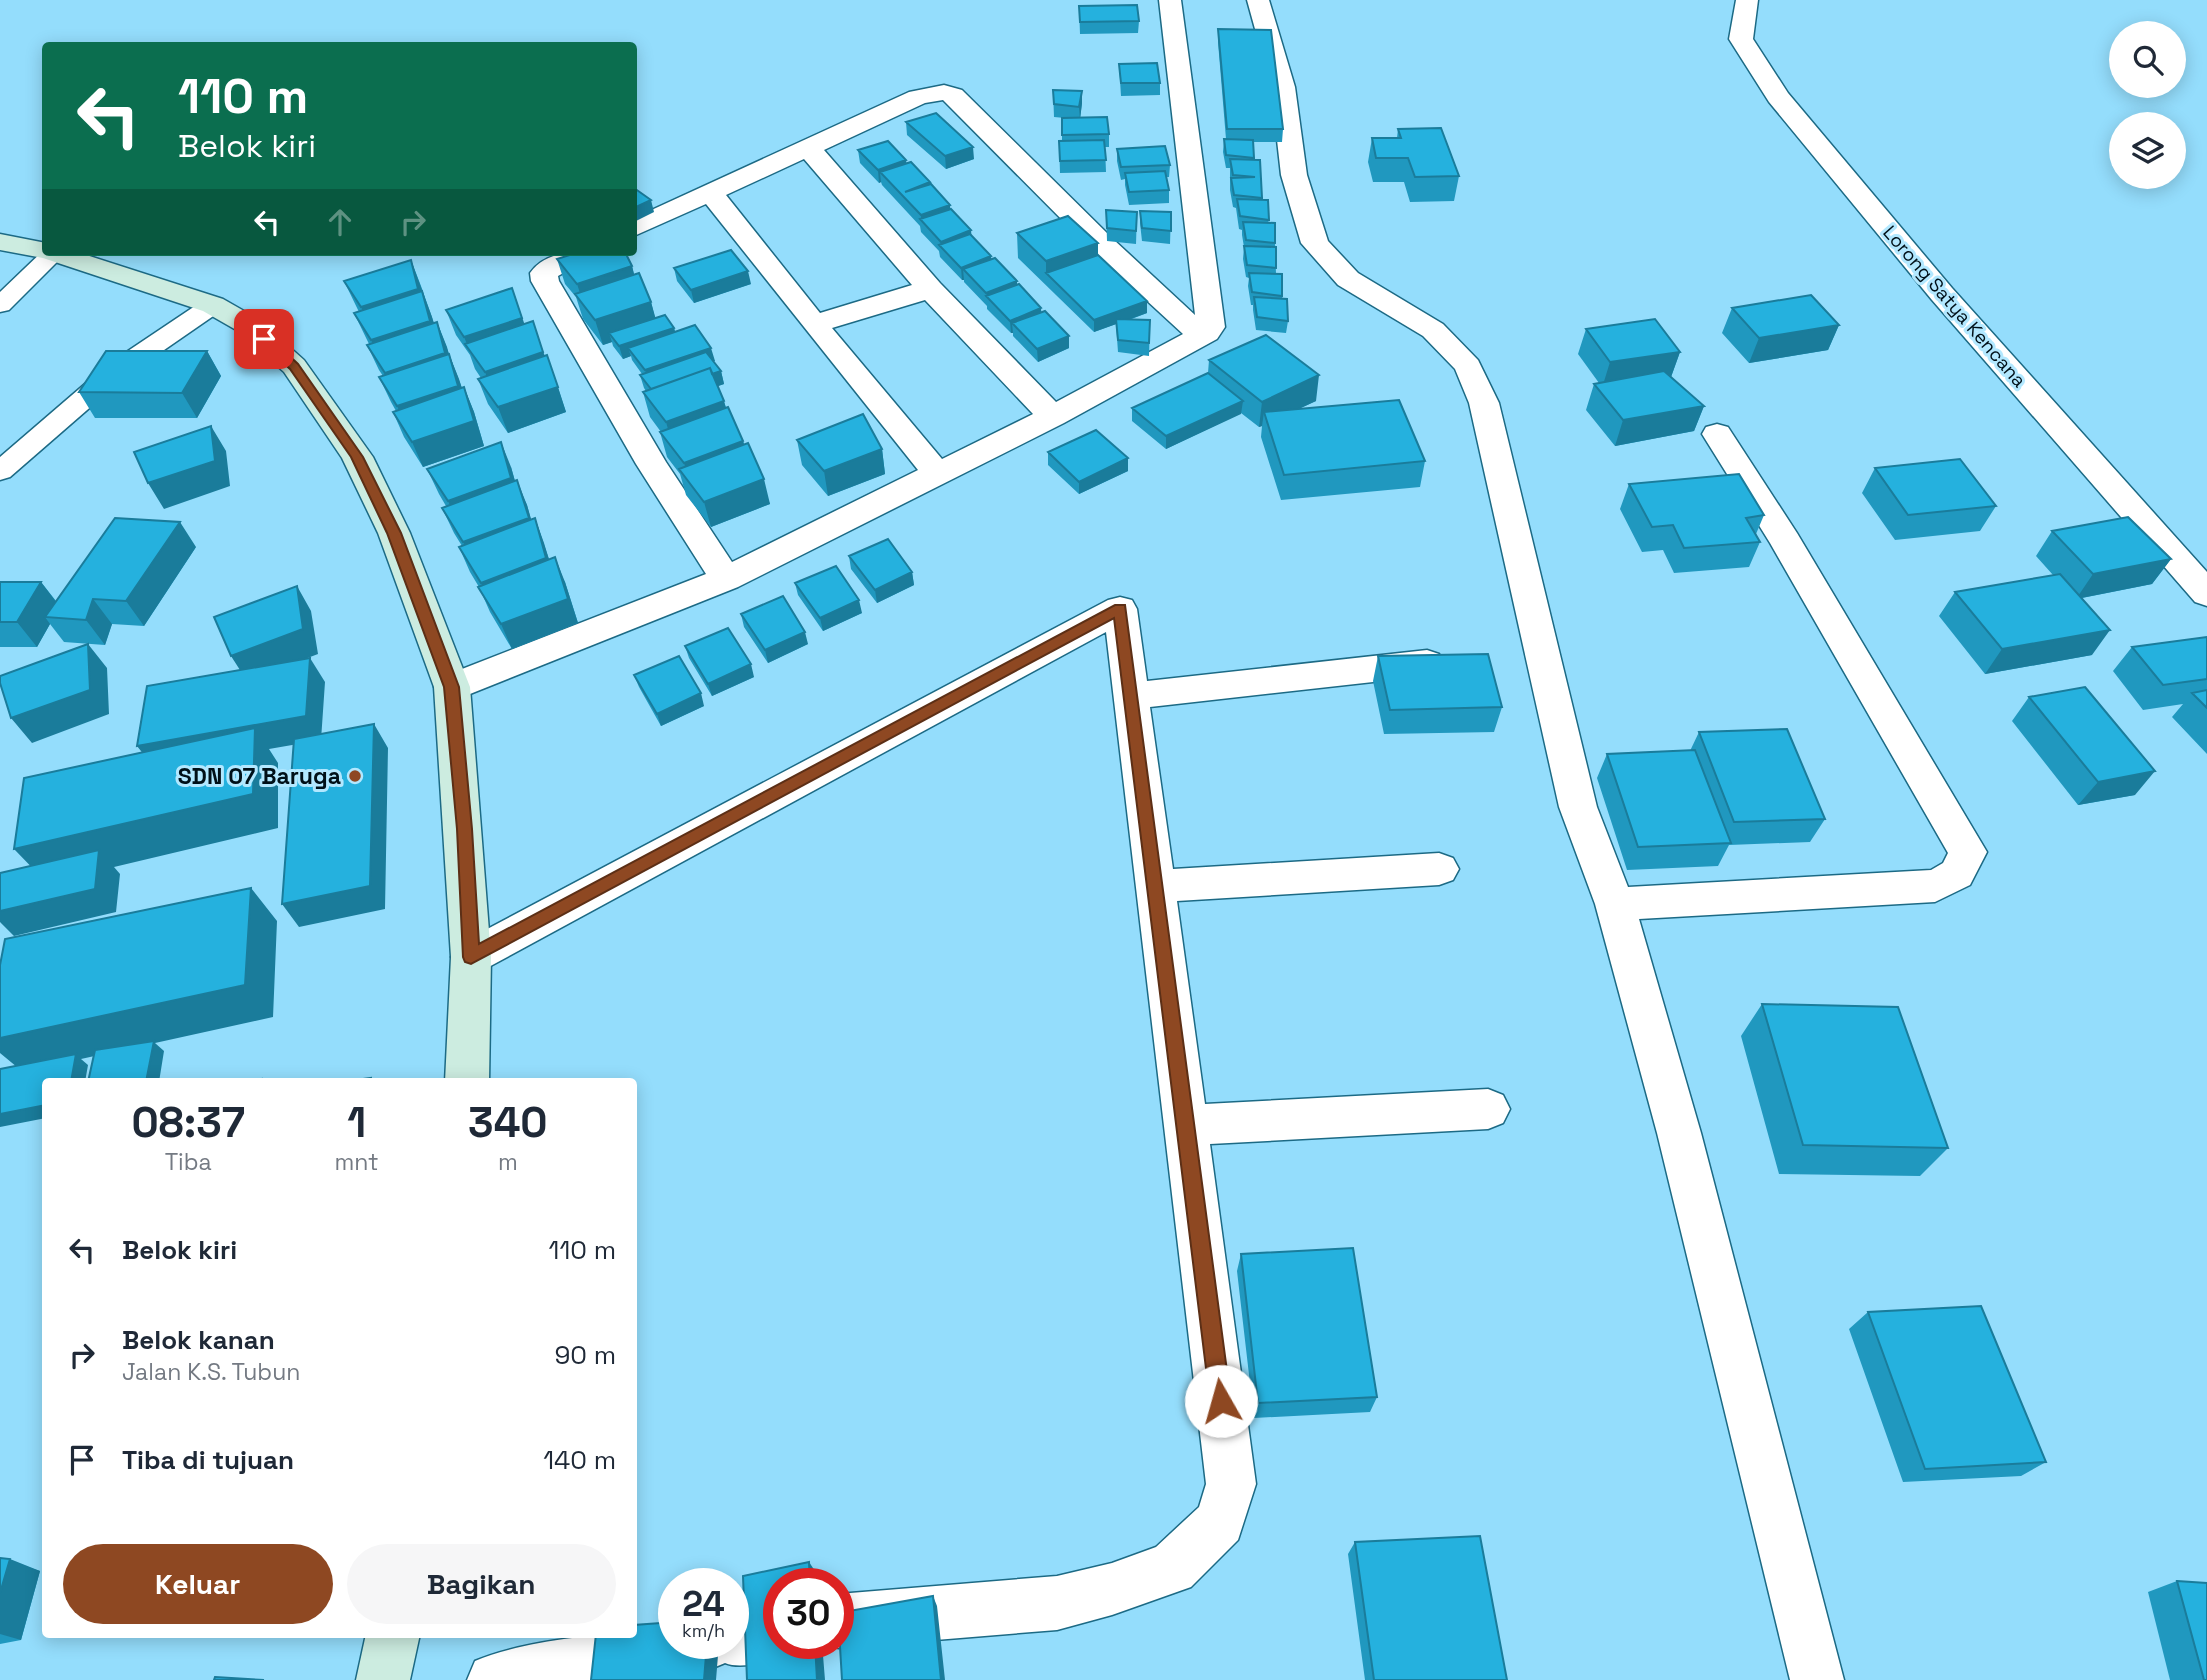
<!DOCTYPE html>
<html lang="id">
<style>
:root{--surface:#fff;--page:#f6f6f7;--text:#1f2937;--muted:#747a83;--accent:#8e4822}
body{margin:0;font-family:"Space Grotesk",sans-serif;background:var(--page);color:var(--text);height:100vh;display:flex;flex-direction:column;font-size:26px;white-space:nowrap}
*{box-sizing:border-box;margin:0}
p{font-size:23px;color:var(--muted)}
.icon{flex:none;width:38px;height:38px;fill:none;stroke:currentColor;stroke-width:2;stroke-linecap:round;stroke-linejoin:round}
.map{position:relative;flex:1;overflow:hidden}
.drawer{position:absolute;left:42px;top:1078px;width:595px;height:560px;display:flex;flex-direction:column;background:var(--surface);border-radius:7px;box-shadow:0 4px 18px #0003}
.drawer>*{flex:none}
.banner{position:absolute;left:42px;top:42px;width:595px;height:214px;border-radius:7px;box-shadow:0 4px 18px #0003;background:#0b6e4f;color:#fff;overflow:hidden}
.fabs{position:absolute;left:2109px;top:21px;display:grid;gap:14px}
.fabs a{display:grid;place-items:center;width:77px;height:77px;border-radius:50%;background:var(--surface);box-shadow:0 4px 18px #0003;font-size:35px}
.speed{position:absolute;left:658px;top:1568px;display:flex;gap:14px;font-size:35px;font-weight:700;text-align:center}
.speed>*{display:grid;place-content:center;width:91px;height:91px;border-radius:50%;background:var(--surface);box-shadow:0 4px 18px #0003;line-height:1}
.speed small{font-size:18px;font-weight:400}
.speed .limit{border:10px solid #d22;background:#fff;color:#111}
.pin{position:absolute;display:grid;place-items:center;width:60px;height:60px;color:#fff;margin:-30px;border-radius:14px;box-shadow:0 4px 10px #0006}
.me{position:absolute;width:77px;margin:-38px;rotate:353deg;stroke-linejoin:round;filter:drop-shadow(0 0 5px #0008)}
.turn{display:flex;align-items:center;gap:24px;height:147px;padding:0 21px;font-size:32px}
.turn .icon{width:91px;height:91px;stroke-width:2.5}
.turn b{display:block;font-size:49px;line-height:60px}
.lanes{display:flex;align-items:center;height:66px;padding:0 21px;background:#0003;justify-content:center;gap:35px;direction:ltr}
.lanes .off{opacity:.35}
.eta{display:flex;justify-content:space-evenly;align-items:center;height:119px;text-align:center}
.eta b{font-size:42px;font-weight:700;line-height:49px}
.primary-button{display:flex;gap:14px;margin-top:auto;padding:14px 21px}
.primary-button a{flex:1;height:80px;border-radius:42px;background:var(--accent);color:#fff;font-size:28px;font-weight:700;line-height:80px;text-align:center}
.primary-button a+a{background:var(--page);color:var(--text)}
ul{padding:0;list-style:none}
li{display:flex;align-items:center;gap:21px;height:105px;padding:0 21px}
li div{flex:1}
li b{display:block;font-size:26px}
li em{font-style:normal}
.map>svg:first-child{display:block}
</style>
<div class="map">
<svg width="2207" height="1680" viewBox="0 0 2207 1680">
<rect width="100%" height="100%" fill="#94ddfc"/>
<g fill="none" stroke-linecap="round" stroke-linejoin="round">
<defs>
<path id="lane" d="M46,248v4l20,1 -57,57 -9,2v-20z
M213,298l9,2 3,5 -3,5 -97,67 -115,100 -10,3v-23l107,-92 97,-65z"/>
<path id="street" d="M1159,0h22l44,327 -8,12 -153,84 -326,164 -273,109 -13,4 -13,-4 -5,-9 5,-9 267,-104 -70,-110 -105,-183 -1,-8c15,-21 41,-21 65,-21l-4,6 -33,18 1,5 107,181 66,100 186,-92 -212,-266 -72,32v-18l275,-126 35,-7 18,5 152,150 81,75zM943,100l151,152 89,82 -127,68 -116,-119 -116,-133 101,-47zM804,159l108,126 -92,28 -94,-118zM925,300l108,114 -91,45 -110,-131z
M1247,0h22l26,87 12,88 21,66 30,32 85,51 35,36 21,43 98,404 31,80 303,-17 12,-7 5,-10 -178,-310 -68,-109 4,-7 11,-3 11,3 69,106 190,319 -17,33 -35,17 -296,17 62,214 143,547h-54l-133,-547 -62,-229 -36,-97 -90,-404 -14,-34 -32,-33 -85,-51 -37,-42 -20,-68 -10,-88z
M1736,0h22l-5,39 35,54 164,195 255,284v34l-12,-4 -263,-302 -163,-198 -40,-63z
M1120,597l12,3 5,9 10,72 280,-31 12,4 6,9 -6,9 -12,4 -277,31 23,162 266,-16 14,5 6,11 -6,11 -14,5 -262,16 28,203 283,-15 15,6 7,14 -7,14 -15,6 -278,15 46,340 -18,56 -47,47 -79,28 -55,15 -219,18 -11,-5h11v-49l219,-18 55,-13 44,-16 43,-40 7,-23 -100,-852 -621,337 -14,5 -14,-5 -6,-12 6,-12 651,-345z
M779,1604v39h22l-3,7c-19,8 -53,21 -73,13l-17,7 -57,10h-184l8,-19c43,-18 111,-27 159,-27v-5l40,-7v21h59v-31z"/>
<path id="secondary" d="M0,234l46,9v9h31l146,47 35,20 46,41 69,97 37,76 60,154 21,270 -2,125h-44l6,-125 -17,-270 -56,-154 -36,-75 -58,-86 -46,-41 -35,-20 -160,-53 -43,-8z
M366,1634h54l-10,46h-54z"/>
</defs>
<use href="#lane" stroke="#1c6a85" stroke-width="3"/>
<use href="#street" stroke="#1c6a85" stroke-width="3"/>
<use href="#secondary" stroke="#1c6a85" stroke-width="3"/>
<use href="#lane" fill="#fff" fill-rule="evenodd"/>
<use href="#street" fill="#fff" fill-rule="evenodd"/>
<use href="#secondary" fill="#ccece0" fill-rule="evenodd"/>
</g>
<path fill="#2098bf" d="M1079,6l60,15 -1,12 -58,1z
M1218,29l65,100 -1,13h-28v18h6l2,40 13,43 1,31h6v24l6,23 -2,12 -30,-3 -3,-20v-5h-2l-3,-19 1,-8 -3,-1 -3,-18 1,-12 -2,-12v-5l-3,-1 -3,-21 -3,-1 -3,-17v-22h-4l-3,-16 1,-13h2l-8,-97z
M1119,64l41,19v12l-39,1z
M1053,90l29,1v12l-2,15 29,16v13h-4l1,25 -46,1 -1,-32h3v-23h3l-11,-1z
M906,122l68,37 -28,10 -39,-34z
M1398,129l61,47 -5,25 -44,1 -6,-20h-31l-5,-20 4,-24h25z
M1117,149l53,16 -1,12h-3l3,13v13l-40,2 -4,-20v-6l-4,1 -4,-19z
M858,150l49,13 23,19v3l61,74 26,22v4l24,28 28,23v12l-31,14 -25,-26v-3h-2l-24,-24v-3l-23,-24v-2h-2l-22,-23 -1,-6 -18,-19 -1,-6 -38,-41 -1,-3 -2,1 -19,-20z
M1106,210l31,2 -1,32 -29,-3z
M1140,211l31,1 -1,32 -28,-3 -2,-18z
M1017,233l81,10v12l49,46v12l-18,7h21l-1,36 -31,-4 -2,-28 -22,8 -76,-74z
M557,259l75,7 2,8 17,28 4,16 19,10 1,4 40,29h-2l8,10 3,13 -6,2 8,21 17,34 27,63 -59,23 -25,-32 -6,-21 -13,-17 -7,-25h1l-11,-15 -7,-25 3,-1 -2,-3 -4,-13 2,-1 -10,-14 -1,-4 -8,3 -10,-13 -1,-4 -9,3 -20,-26 -7,-22 -11,-13z
M411,260l10,26 13,37 3,-1 25,66 2,-1 10,25 10,34 -61,21 -19,-30 -11,-25 3,-1 -5,-9 -12,-25 4,-1 -4,-6 -12,-25 2,-1 -15,-31 5,-1 -15,-31z
M674,268l77,16 -57,19 -17,-22z
M1732,308l107,17 -11,25 -79,13 -27,-30z
M446,310l78,14 21,32 2,-1 19,57 -58,21 -20,-29 -10,-25 3,-1 -6,-9 -5,-14 -14,-20z
M1586,329l94,23 -9,25 33,29 -10,25 -79,15 -29,-36 8,-26 5,-1 -21,-29z
M207,351l14,25 -24,42h-102l-16,-26z
M1209,360l107,41 -18,8 127,52 -5,26 -139,13 -20,-63 1,-11 -3,1 -18,-14 -75,36 -34,-28v-13l76,-35z
M797,440l85,9 3,25 -57,22 -26,-31z
M1048,452l80,6v13l-49,23 -31,-29z
M511,467l4,14 12,24 4,15 4,-2 14,41 16,23 13,41 -66,26 -22,-37 -11,-25 -9,-15 -11,-25 3,-1 -8,-13 -12,-25 4,-2 -7,-12 -12,-25z
M1875,468l121,38 -16,25 -85,9 -33,-47z
M1629,484l135,31 -8,19 4,8 -11,25 -75,6 -11,-23 -21,2 -22,-43z
M2052,531l119,28 -19,25 -70,14 10,57 -107,19 -46,-58 16,-24 98,-17 -17,-19z
M196,547l-52,79 -32,-2 -7,21 -41,-3 -14,-18 -13,23h-37v-65h41l15,19z
M849,556l63,16 2,13 -37,18 -26,-34z
M795,583l67,30 -39,18 -25,-36z
M741,614l67,30 -40,19 -24,-36z
M2207,637v117l-35,-37 11,-13 -40,6 -30,-39 19,-24z
M685,646l69,31 -42,19 -23,-38z
M1378,656l124,51 -8,25 -110,2 -11,-53z
M634,675l70,31 -43,20 -22,-39z
M2029,697l106,98 -57,10 -66,-84z
M1699,732l126,87 -15,23 -81,3 -11,21 -91,4 -30,-92 10,-24 83,-3z
M1762,1004l186,144 -28,28 -141,-2 -38,-138z
M1241,1254l136,143 -7,15 -116,6 -17,-147z
M1868,1312l178,150 -25,14 -118,6 -54,-153z
M1355,1542l152,138h-142l-17,-126z
M0,1558l40,13 -19,69 -21,4z
M2177,1581l30,99h-37l-22,-88z"/>
<path fill="#1a7c9b" d="M1082,91v12l-2,17 -1,-13z
M973,147l1,12 -28,10 -1,-13z
M906,160l2,12h-28l1,10 -2,1 -1,-13z
M651,200l3,12 -20,10v-14z
M950,205l1,12 -30,4v-6z
M971,230l1,13 -30,5 -1,-6z
M1098,243v25l-52,5v-12z
M991,256l1,12 -29,1 1,11h-2l-1,-12z
M411,260l21,57 8,29 -58,19 -11,-25 1,-8 -11,-25z
M632,266l6,25 -54,14 -7,-21z
M748,271l3,13 -57,19 -3,-13z
M1017,281v13l-30,2 -1,-3z
M512,288l19,55 -61,8 -6,-14z
M1147,301v12l-53,19v-12z
M651,302l7,25 -49,6 3,9 -9,3 -8,-25z
M1041,308l1,13 -30,2 1,10h-2l-1,-12z
M533,321l19,57 -58,19 -9,-25z
M437,322l10,25 8,31 -59,20 -11,-25z
M1839,325l-11,25 -79,13 10,-25z
M674,328l4,13 -50,7 3,8 -8,3 -4,-13z
M1069,336v12l-31,14 -1,-13z
M711,348l4,13 -66,22 -4,-13z
M207,351l14,25 -24,42 -15,-25z
M1680,352l-9,25 -69,11 8,-26z
M449,354l10,25 10,32 -60,21 -12,-26z
M721,371l3,13 -66,23 -3,-13z
M1319,375l-3,26 -49,23 -3,-12 -2,14 -3,1 3,-25z
M464,387l10,25 10,34 -61,21 -11,-25z
M558,387l8,25 -58,21 -10,-26z
M724,401l6,25 -57,21 -7,-25z
M1243,401l-2,13 -75,35v-13z
M1704,406l-10,25 -79,15 8,-26z
M211,426l15,25 4,35 -66,23 -16,-26z
M743,441l6,25 -59,17 -6,-20z
M501,442l10,25 10,36 -62,23 -11,-25z
M882,449l3,25 -57,22 -4,-25z
M1128,458v13l-49,23v-12z
M764,479l6,25 -59,23 -7,-25z
M517,480l10,25 11,38 -63,24 -12,-25z
M535,518l9,25 12,40 -64,25 -11,-25z
M180,522l16,25 -52,79 -18,-25z
M555,557l10,25 13,41 -66,26 -11,-25z
M2171,559l-19,25 -76,15 17,-25z
M912,572l2,13 -37,18 -2,-13z
M41,582l19,25 -15,10 5,7 -13,23 -20,-25z
M297,586l14,25 7,43 -71,27 -16,-25z
M93,599l19,25 -7,21 -19,-25z
M859,600l3,13 -39,18 -3,-13z
M2110,630l-18,25 -107,19 17,-25z
M805,632l3,12 -40,19 -3,-13z
M88,644l19,24 2,46 -77,29 -21,-25z
M310,658l15,24 -4,58 -52,9 9,14v65l-164,39 6,7 -4,38 -102,24 -14,-14v-11l46,-29 -32,-33 142,-79 -19,-24z
M751,664l3,13 -42,19 -4,-12z
M701,693l3,13 -43,20 -4,-12z
M374,724l14,24 -3,161 -86,18 -17,-23z
M2155,771l-20,24 -57,10 20,-23z
M251,888l26,33 -4,96 -118,26 9,8 -5,31h-13l7,-39 -72,16 7,6 -3,17h-14l-48,-10 -23,-19v-15z
M46,1105v13l-46,9v-13z
M10,1559l30,12 -19,69 -21,-6v-41z
M809,1562l8,12 1,10h-8z
M933,1596l4,10 8,74h-4z
M707,1643h12l-3,37h-12z
M815,1643h7l3,37h-8z"/>
<path fill="#25b1de" stroke="#1a7c9b" stroke-width="2" d="M1137,5l2,16 -59,1 -1,-16z
M1218,29l53,1 12,99h-56z
M1157,63l3,20h-39l-2,-19z
M1053,90l29,1 -3,16 -25,-3z
M936,113l37,34 -28,9 -39,-34z
M1107,117l2,17 -47,1v-17z
M1441,128l18,48 -44,1 -7,-19h-32l-4,-20h29l-3,-9z
M1224,139l29,1 1,18 -28,-3z
M1104,140l2,20 -46,1 -1,-20z
M888,141l18,19 -28,10 -20,-20z
M1165,146l5,19 -49,2 -4,-18z
M1230,159l30,1 2,38 -28,-3 -3,-17 24,-1 -22,-2z
M911,162l19,20 -25,10 26,-8 19,21 -29,10 -41,-43z
M1165,171l4,19 -40,2 -4,-19z
M634,188l17,12 -17,8z
M1237,199l31,1 1,20 -29,-4z
M951,209l20,21 -30,12 -21,-23z
M1106,210l31,2 -1,19 -29,-3z
M1140,211l31,1v19l-29,-3z
M1068,216l30,27 -52,18 -29,-28z
M1243,222l32,1v20l-29,-3z
M970,234l21,22 -30,12 -22,-23z
M1244,246l32,1v21l-29,-3z
M731,250l17,21 -57,19 -17,-22z
M579,252h46l7,14 -55,18 -20,-25z
M1098,255l49,46 -53,19 -48,-47z
M995,258l22,23 -31,12 -23,-24z
M411,260l7,29 -57,18 -17,-26z
M639,273l12,29 -56,18 -20,-26z
M1249,273l33,1v22l-30,-4z
M1019,284l22,24 -31,13 -24,-25z
M512,288l10,30 -58,19 -18,-27z
M422,291l8,30 -59,19 -17,-27z
M1811,295l28,30 -80,13 -27,-30z
M1254,297l33,2 1,22 -31,-4z
M1045,311l24,25 -32,13 -25,-26z
M665,315l9,13 -55,18 -10,-13z
M1116,319l34,1 -1,23 -31,-3z
M1655,319l25,33 -70,10 -24,-33z
M533,321l10,31 -58,20 -20,-28z
M437,322l8,31 -60,20 -18,-28z
M695,325l16,23 -66,22 -17,-22z
M1266,335l53,40 -57,27 -53,-42z
M106,351h101l-25,42 -103,-1z
M706,352l15,19 -9,3 -2,-6 -59,21 -11,-14z
M449,354l9,32 -61,20 -18,-29z
M547,355l11,32 -60,20 -20,-28z
M710,368l14,33 -58,21 -23,-30z
M1664,371l40,35 -81,14 -29,-36z
M1208,373l35,28 -77,35 -34,-28z
M464,387l10,34 -62,21 -19,-30z
M1399,400l26,61 -141,14 -20,-63z
M728,407l15,34 -59,22 -24,-31z
M863,414l19,35 -58,22 -27,-31z
M211,426l4,35 -67,22 -14,-31z
M1096,430l32,28 -49,24 -31,-30z
M501,442l10,36 -63,23 -21,-32z
M748,443l16,36 -60,23 -25,-33z
M1960,459l36,47 -88,9 -33,-47z
M1739,474l25,41 -18,3 14,24 -76,6 -11,-23 -21,2 -23,-43z
M517,480l12,38 -66,24 -21,-34z
M2128,517l43,42 -78,15 -41,-43z
M115,518l65,4 -54,79 -33,-2 -7,21 -41,-3z
M535,518l11,40 -65,25 -22,-36z
M888,539l24,33 -37,18 -26,-34z
M555,557l13,42 -67,25 -23,-37z
M836,566l23,34 -39,18 -25,-35z
M2060,574l50,56 -108,19 -47,-57z
M0,582h41l-24,40h-17z
M297,586l6,43 -72,27 -17,-39z
M783,596l22,36 -40,18 -24,-36z
M728,628l23,36 -43,20 -23,-38z
M2207,637v42l-44,6 -31,-38z
M88,644l2,46 -79,28 -11,-35v-7z
M1488,654l14,53 -112,3 -12,-54z
M679,656l22,37 -44,21 -23,-39z
M310,658l-4,58 -169,30 10,-60z
M2085,687l70,84 -57,11 -69,-85z
M2207,690v18l-15,-15z
M374,724l-4,162 -88,18 12,-165z
M255,728l-2,66 -239,55 10,-71z
M1787,729l38,90 -91,3 -35,-90z
M1695,750l36,93 -93,4 -31,-93z
M99,850l-4,39 -95,22v-38z
M251,888l-6,97 -245,53v-73l5,-26z
M1762,1004l136,3 50,141 -145,-3z
M154,1041l-8,41h-58l7,-32z
M76,1054l-5,28h-25v23l-46,9v-45z
M371,1078v4h-30z
M262,1079v3h-24z
M1353,1248l24,149 -119,6 -17,-149z
M1981,1306l65,156 -121,7 -57,-157z
M1480,1536l27,144h-133l-19,-138z
M0,1558l10,1 -10,34z
M809,1562l1,22h-31v59h36l2,37h-70l-4,-104z
M2177,1581l30,2v97h-3z
M933,1596l8,84h-99l-4,-67z
M674,1622v21h33l-3,37h-113l5,-46h38v-9z
M215,1677l49,3h-50z"/>
<path fill="#8e4822" stroke="#5c2f16" stroke-width="2" d="M259,336h9l30,28 65,93 38,76 58,154 13,142 7,115 636,-339h10l106,796 -3,7 -7,3 -8,-3 -3,-7 -96,-783 -643,346 -6,-2 -2,-5 -6,-128 -13,-142 -57,-154 -36,-76 -61,-88 -31,-28z"/>
<circle fill="#8e4822" stroke="#b2e8ff" stroke-width="2.5" cx="355" cy="776" r="7"/>
<g text-anchor="middle" stroke-width="6" stroke-linejoin="round" paint-order="stroke">
<g font-size="19" fill="#001018" stroke="#b2e8ff">
<text transform="translate(1955 306) rotate(49)" y="7">Lorong Satya Kencana</text>
</g>
<g font-size="23" font-weight="bold" fill="#001018" stroke="#b2e8ff" text-anchor="end">
<text x="341" y="784">SDN 07 Baruga</text>
</g>
</g>
</svg>
<div class="fabs">
<a><svg class="icon" aria-label="search" viewBox="0 0 24 24"><circle cx="10" cy="10" r="6"/><path d="M15 15l6 6"/></svg></a>
<a><svg class="icon" aria-label="layers" viewBox="0 0 24 24"><path d="M12 4l9 5-9 5-9-5zM3 14l9 5 9-5"/></svg></a>
</div>
<div class="speed"><div>24<small>km/h</small></div><div class="limit">30</div></div>
<div class="pin" style="left:264px;top:339px;background:#d93025"><svg class="icon" aria-label="arrive" viewBox="0 0 24 24"><path d="M6 21V4h12l-3 4 3 4H6"/></svg></div>
<svg class="me" style="left:1221px;top:1401px" viewBox="-20 -20 40 40"><circle r="19" fill="#fff"/><path d="M0-13L10 11 0 6-10 11z" fill="#8e4822"/></svg>
<div class="banner">
<div class="turn"><svg class="icon" aria-label="left" viewBox="0 0 24 24"><path d="M17 20v-9H6M10 6l-5 5 5 5"/></svg><div><b>110 m</b>Belok kiri</div></div>
<div class="lanes"><svg class="icon" aria-label="left" viewBox="0 0 24 24"><path d="M17 20v-9H6M10 6l-5 5 5 5"/></svg><svg class="icon off" aria-label="ahead" viewBox="0 0 24 24"><path d="M12 20V5M6 11l6-6 6 6"/></svg><svg class="icon off" aria-label="right" viewBox="0 0 24 24"><path d="M7 20v-9h11M14 6l5 5-5 5"/></svg></div>
</div>
<section class="drawer">
<div class="eta">
<div><b>08:37</b><p>Tiba</p></div>
<div><b>1</b><p>mnt</p></div>
<div><b>340</b><p>m</p></div>
</div>
<ul>
<li><svg class="icon" aria-label="left" viewBox="0 0 24 24"><path d="M17 20v-9H6M10 6l-5 5 5 5"/></svg><div><b>Belok kiri</b></div><em>110 m</em></li>
<li><svg class="icon" aria-label="right" viewBox="0 0 24 24"><path d="M7 20v-9h11M14 6l5 5-5 5"/></svg><div><b>Belok kanan</b><p>Jalan K.S. Tubun</p></div><em>90 m</em></li>
<li><svg class="icon" aria-label="arrive" viewBox="0 0 24 24"><path d="M6 21V4h12l-3 4 3 4H6"/></svg><div><b>Tiba di tujuan</b></div><em>140 m</em></li>
</ul>
<div class="primary-button"><a>Keluar</a><a>Bagikan</a></div>
</section>
</div>
